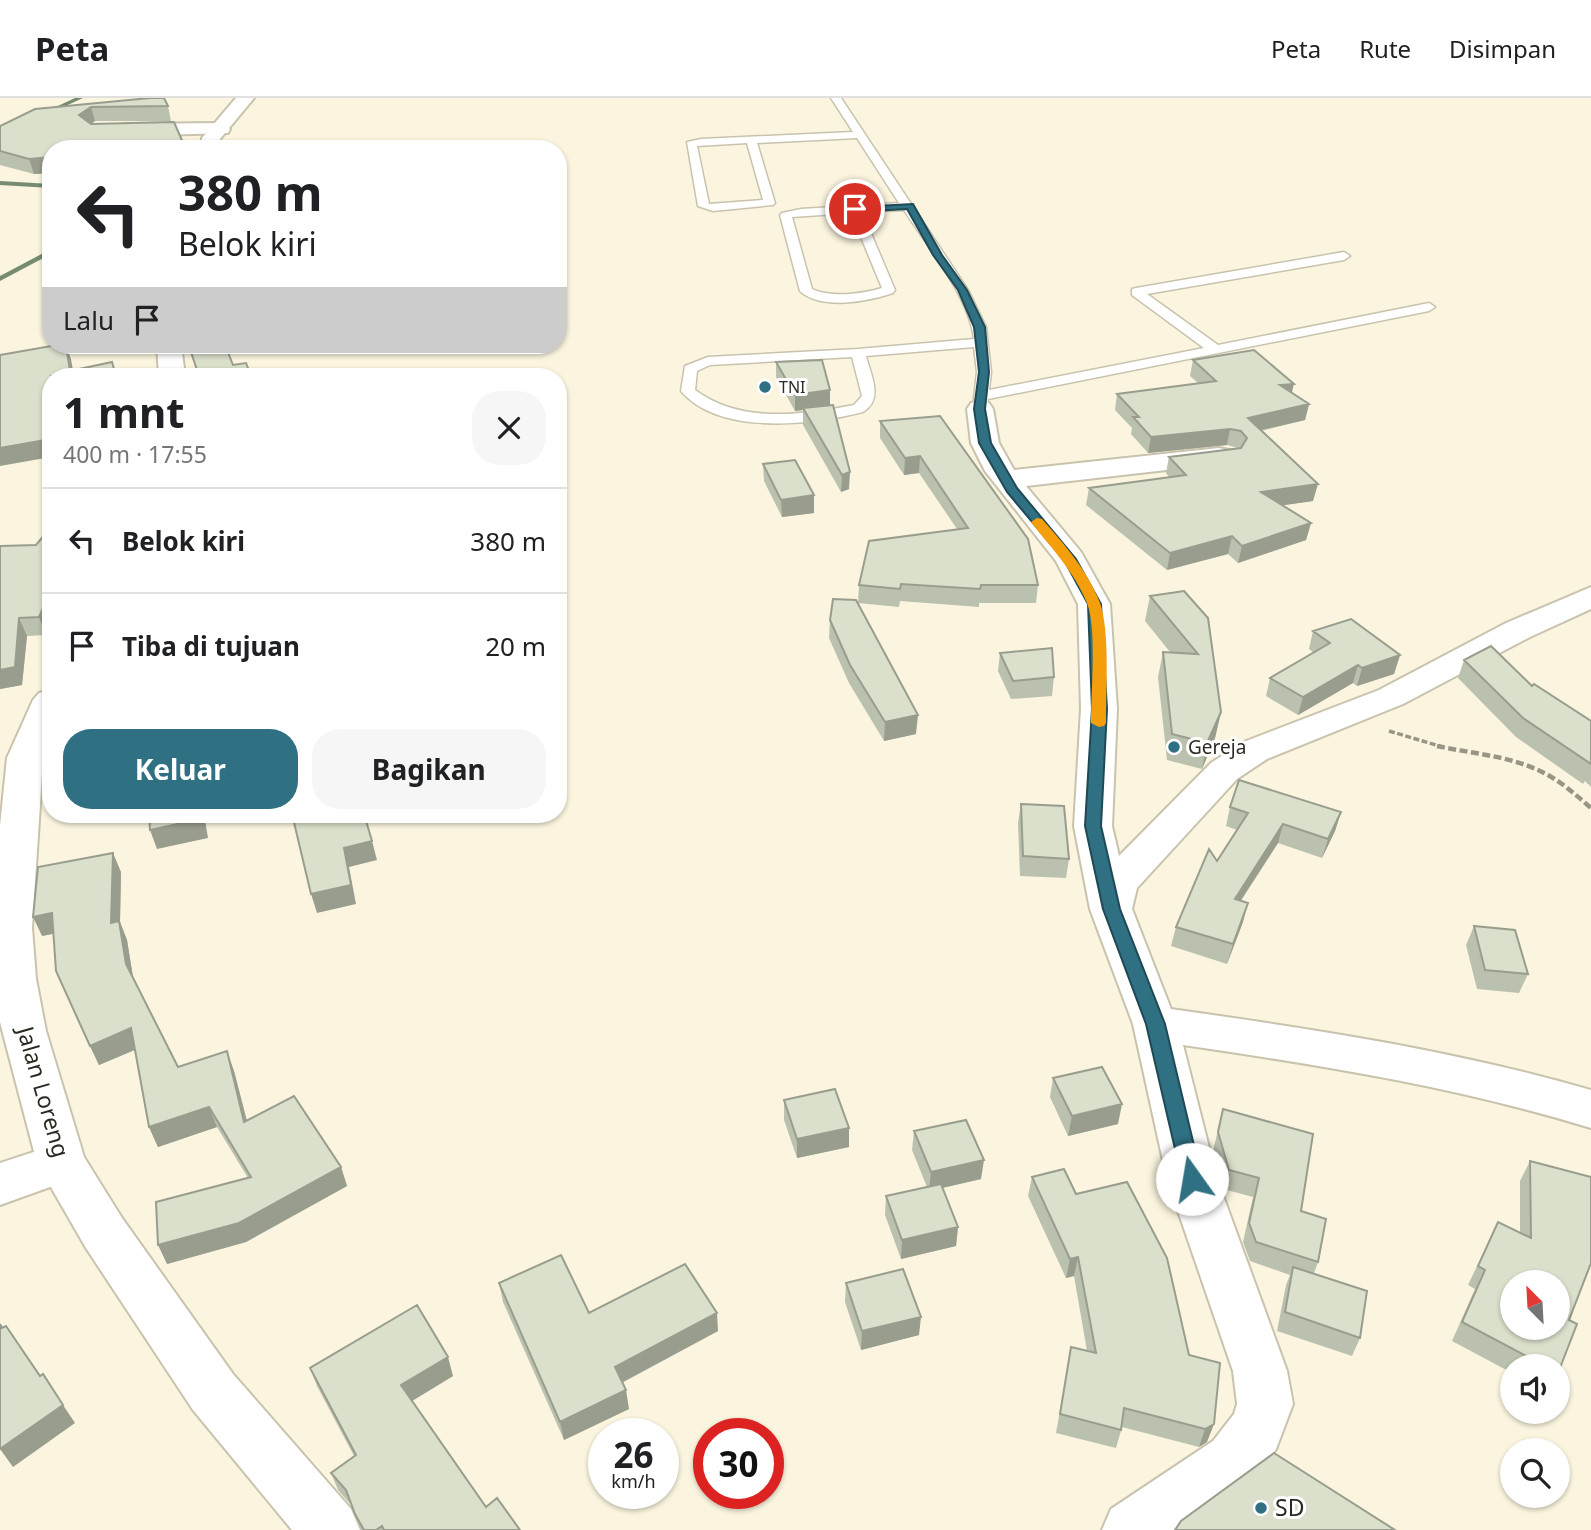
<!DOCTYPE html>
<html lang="id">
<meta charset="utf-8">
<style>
:root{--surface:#fff;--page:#f6f6f6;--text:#202124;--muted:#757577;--line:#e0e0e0;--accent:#2f7083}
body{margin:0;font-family:"Noto Sans",sans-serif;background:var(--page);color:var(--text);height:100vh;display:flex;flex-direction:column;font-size:26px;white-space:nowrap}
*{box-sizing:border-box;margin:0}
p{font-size:23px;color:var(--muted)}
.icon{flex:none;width:38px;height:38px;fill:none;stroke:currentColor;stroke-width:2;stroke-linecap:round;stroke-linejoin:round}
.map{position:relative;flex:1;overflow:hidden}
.side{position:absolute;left:42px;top:270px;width:525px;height:455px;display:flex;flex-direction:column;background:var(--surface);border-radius:28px;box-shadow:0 2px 5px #0004}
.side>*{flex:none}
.top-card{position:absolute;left:42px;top:42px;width:525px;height:214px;border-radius:28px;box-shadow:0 2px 5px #0004;background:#fff;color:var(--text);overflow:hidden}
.needle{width:46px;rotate:336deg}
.tools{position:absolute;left:1500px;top:1172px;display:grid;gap:14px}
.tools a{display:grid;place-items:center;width:70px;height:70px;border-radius:50%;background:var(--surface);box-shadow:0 2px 5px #0004;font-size:35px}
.speed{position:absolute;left:588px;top:1320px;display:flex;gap:14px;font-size:35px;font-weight:700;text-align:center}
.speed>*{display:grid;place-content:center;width:91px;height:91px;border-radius:50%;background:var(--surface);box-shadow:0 2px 5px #0004;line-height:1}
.speed small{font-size:18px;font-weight:400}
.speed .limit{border:10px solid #d22;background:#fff;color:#111}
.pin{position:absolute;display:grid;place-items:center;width:60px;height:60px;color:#fff;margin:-30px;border:4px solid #fff;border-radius:50%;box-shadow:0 2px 7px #0007}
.me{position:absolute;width:77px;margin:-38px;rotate:347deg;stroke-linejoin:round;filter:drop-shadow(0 0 5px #0008)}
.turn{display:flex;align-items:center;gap:24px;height:147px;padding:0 21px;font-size:32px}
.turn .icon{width:91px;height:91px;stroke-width:2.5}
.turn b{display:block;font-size:49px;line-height:60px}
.then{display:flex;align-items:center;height:66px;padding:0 21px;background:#0003;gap:14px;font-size:26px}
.round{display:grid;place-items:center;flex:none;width:74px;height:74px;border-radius:28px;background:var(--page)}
.headline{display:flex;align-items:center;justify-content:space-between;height:119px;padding:0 21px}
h1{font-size:42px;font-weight:700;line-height:52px}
.primary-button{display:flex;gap:14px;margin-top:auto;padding:14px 21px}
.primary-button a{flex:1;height:80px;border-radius:28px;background:var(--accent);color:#fff;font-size:28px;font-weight:700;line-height:80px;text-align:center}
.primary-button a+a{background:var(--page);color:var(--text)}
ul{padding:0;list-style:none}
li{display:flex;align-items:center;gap:21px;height:105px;padding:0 21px;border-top:2px solid var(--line)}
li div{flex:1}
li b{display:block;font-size:26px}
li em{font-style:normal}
header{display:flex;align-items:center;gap:42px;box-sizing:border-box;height:98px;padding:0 35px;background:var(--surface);border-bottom:2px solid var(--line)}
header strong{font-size:33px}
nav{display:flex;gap:38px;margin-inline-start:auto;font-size:24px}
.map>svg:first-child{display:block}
</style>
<header>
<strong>Peta</strong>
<nav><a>Peta</a><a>Rute</a><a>Disimpan</a></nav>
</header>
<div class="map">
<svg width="1591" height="1432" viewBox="0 0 1591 1432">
<rect width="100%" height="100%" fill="#fbf5df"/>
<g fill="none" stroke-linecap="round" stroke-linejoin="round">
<path fill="#758c72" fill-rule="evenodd" d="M75,0h8l-33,15 -5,-1z
M0,83l51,3v4l-51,-3z
M51,151v5l-51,27v-5z"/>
<defs>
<path id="service" d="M831,0h10l127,192 18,37 5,45 -2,18 215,-42 -72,-53v-6l4,-1 208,-36 6,4 -6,4 -197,34 71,51 211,-42 6,4 -6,4 -441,88 -1,8 -7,4 -7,-4 4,-35 -3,-25 -108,9c5,20 18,43 -3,56 -51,13 -144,24 -182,-21l4,-25 23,-9 150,-8 116,-10c-5,-43 -47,-93 -70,-129l-42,2 33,78 -2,3c-24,8 -72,18 -93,-2l-20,-76 2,-2 19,-4 98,-6 -42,-65 -100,5 18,60 -2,2 -60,6 -15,-5 -11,-64 14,-3 152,-7zM747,45l16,57 -54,4 -12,-58zM851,115l31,75c-20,6 -51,10 -70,1l-20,-72zM852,259l10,39 -8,9c-53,10 -113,19 -159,-15l2,-19 13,-6z"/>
<path id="minor" d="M221,25l9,6 -2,4 -103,3 -9,-6 9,-6z
M980,303l9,2 4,6 6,34 15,27 205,-22 10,2 4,6 -4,6 -10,2 -193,22 55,66 29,52 7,105 -5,117 7,30 92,-93 30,-20 138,-53 127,-67 85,-36v22l-61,28 -127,67 -136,55 -30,20 -100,109 -5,21 39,100c142,20 282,41 420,81v38c-134,-41 -270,-63 -408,-83l34,134 70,192 6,33 -17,45 -23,32 -70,49h-81l9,-21 102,-68 21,-27 3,-10 -4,-33 -66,-192 -34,-155 -43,-115 -16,-83 7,-117 -3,-105 -22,-43 -71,-90 -14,-28 -4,-34 4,-6z
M51,646v23l-26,3 -13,-4 -5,-8 5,-8z
M61,1045l17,6 7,14 -7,14 -78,28v-42z"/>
<path id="tertiary" d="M236,0h18l-34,41v10h-19l1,-11z
M157,247h24l4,31h-26z
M51,592v51l-8,17 -11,170 4,51 10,52 38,126 38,61 111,156 118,135 9,21h-68l-99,-120 -107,-162 -49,-85 -37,-141v-196l7,-68 26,-58 6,-7z"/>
</defs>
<use href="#service" stroke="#c9c3ae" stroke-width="3"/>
<use href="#minor" stroke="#c9c3ae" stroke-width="4"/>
<use href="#tertiary" stroke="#c9c3ae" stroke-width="4"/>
<path stroke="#999586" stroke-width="3.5" stroke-dasharray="6 2.5" stroke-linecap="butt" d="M1389,633l57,17"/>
<path stroke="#999586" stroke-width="4.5" stroke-dasharray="8 3.5" stroke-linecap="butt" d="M1437,648c37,8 77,10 111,29 16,9 29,21 43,33"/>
<use href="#service" fill="#fff" fill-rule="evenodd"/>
<use href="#minor" fill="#fff" fill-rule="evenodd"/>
<use href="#tertiary" fill="#fff" fill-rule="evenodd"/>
</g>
<path fill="#bbc1af" d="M150,0l18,8 3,15h-76l-4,3 93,21 1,4h-134v24l-17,1 -34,-9v-39l35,-17z
M1193,262l99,33 17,11 -4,16 -44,11 52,70 -31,4 29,18 -5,17 -68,23 -10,-9 -61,16 -81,-65 3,-17 80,-11 -3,-4 3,-16 69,-9 -11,-3 -79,8 -17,-19 1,-6 -17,-18 2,-16 81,-11 -8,-7z
M776,264l54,43 19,84 -8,3 -38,-67v-15l-8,1 -19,-34z
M940,318l98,169 -2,18h-57v4l-79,-6 -1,6 -41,-4 1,-18 98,-56 -38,-56 -15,2 -24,-37v-17z
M763,366l51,31v18l-32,4 -18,-36z
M36,447l10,90 -19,1 -5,49 -22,4z
M1184,493l37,121 -6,26 -13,31 -35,-9 -9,-83 5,-25h7l-25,-31 5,-25z
M830,522l86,114 -32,7 -35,-58 -20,-45z
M1313,533l87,24 -6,19 -37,12 -4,-3 -55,32 -32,-19 4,-18 44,-25 -5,-4z
M1000,555l54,24 -2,19 -41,3 -13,-28z
M1464,562l68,26 59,35v66l-6,-6 -2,3 -67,-47 -58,-59z
M1021,706l48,55 -3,19 -46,-2 -2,-53z
M1230,709l111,5 -6,19 -13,27 -44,-15 -37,58 2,21 -16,42 -56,-18 5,-19 61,-97 -11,-4z
M121,774l-1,50 7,18 6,38 45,89 56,4 13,50 94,46 6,19 -101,56 -79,22 81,-86 -31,-51 -59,20 -9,-20 -14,-77 -36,15 -9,-19 -37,-112 -11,2z
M1474,828l54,48 -9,19 -42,-4 -11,-44z
M1053,980l65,46 -50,12 -18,-39z
M784,1002l65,47 -52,11 -13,-38z
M1223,1011l78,102 17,51 -4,11 46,65 -8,18 -75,-25 9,-46 4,-10 -40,-14 -7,-19 10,-45 -30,-8 -10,-38z
M914,1033l67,48 -39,9 16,39 -2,19 -55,13 -16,-44 1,-19 41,-9 -15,-37z
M1530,1063l39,159 8,4 -19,50v-7h-46v6l-60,-32 23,-52 -7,-4 30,-63 22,11v-52z
M1032,1079l44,17 113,161 31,8 -13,79 -8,5 -77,-20 -6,21 -60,-15 15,-86 16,4 -13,-75 -8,2 -38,-82z
M499,1185l90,30 129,18 -96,52 7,26 -65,31 -61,-138z
M846,1185l73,52 -58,15 -16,-48z
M310,1270l143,8 -41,25 74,106 34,23h-159l-9,-24 -14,-16 -7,-17 23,-17 -37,-70z"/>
<path fill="#999d8e" d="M91,9l4,14 -11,8 -5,-14z
M184,47l1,4h-46z
M51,59v16l-17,1 -5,-15z
M66,247l5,14 3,17 -4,-5z
M1294,286l-4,16 -10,-15z
M830,292v17l-35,4v-16z
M1309,306l-4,16 -61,14 4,-16z
M1230,331l-3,16 -79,8 3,-16z
M51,341v18l-51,9v-18z
M920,358l-1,17 -15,2 1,-17z
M850,374l-1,17 -8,3 1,-17z
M1318,386l-5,17 -56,8 4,-17z
M814,397v18l-32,4 -1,-17z
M1311,425l-5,17 -68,23 4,-17z
M1232,438l-4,18 -61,16 3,-17z
M51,493v33l-5,11 -7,-18z
M19,520l8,18 -5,49 -22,4v-19z
M1400,557l-6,19 -37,12 5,-18z
M1358,567l-5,18 -55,32 5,-18z
M1221,614l-6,26 -13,31 5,-26z
M918,617l-2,19 -32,7 1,-19z
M1341,714l-6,19 -13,27 6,-19z
M201,716h3l4,24 -51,11 -7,-19z
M1283,726l-5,19 -49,75 6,-19z
M372,743l5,19 -28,7 7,37 -39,9 -6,-19 33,-46z
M113,755l8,19 -1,50 7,18 7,43 -23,-60z
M1248,805l-5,19 -16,42 6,-20z
M52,815l9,19 -19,4 -9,-19z
M131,930l8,20 -40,17 -9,-19z
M227,953l7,20 18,70 -8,-19z
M1122,1006l-4,20 -50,12 4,-20z
M209,1009l8,20 -59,20 -9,-20z
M849,1030v19l-52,11v-19z
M984,1062l-3,19 -52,12 2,-19z
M341,1069l6,19 -101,56 -79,22 -9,-19z
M958,1129l-2,19 -55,13 1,-19z
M1078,1159l-4,19 -8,2 4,-19z
M717,1215l1,18 -101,54 -2,-18z
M921,1219l-2,18 -58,15 1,-19z
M448,1259l5,19 -46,28 -6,-19z
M626,1292l3,19 -65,31 -4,-18z
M63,1307l12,18 -62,44 -13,-18z
M1214,1326l-7,18 -8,5 6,-18z"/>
<path fill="#dae0cb" stroke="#999d8e" stroke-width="2" fill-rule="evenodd" d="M150,0h14l4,8 -77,1 -12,8 12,9 83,-2 10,23 -45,4h-88v8l-22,2 -29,-8v-25l35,-17z
M57,247h9l4,26 42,-9 4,14h-65v63l-51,9v-93z
M196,247h29l8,20 13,-2 5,13h-52l-10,-30z
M1254,252l40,34 -14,1 29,19 -61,14 70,66 -57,8 50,31 -69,23 -10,-10 -62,17 -81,-65 97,-13 -17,-18 72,-9 6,-10 -6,-7 -11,-2 -79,8 -18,-20h6l-22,-23 99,-13 -23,-21z
M822,262l8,30 -35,5 -19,-33z
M833,307l17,67 -8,3 -39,-67z
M940,318l88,123 10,46h-57l-1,4 -79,-5 -1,5 -41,-4 10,-44 99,-13 -48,-72 -15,2 -25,-37z
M795,362l19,35 -33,5 -18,-36z
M51,429v64l-12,26 -20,1 -4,49 -15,3v-124l36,-1z
M1184,493l24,27 13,94 -14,31 -35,-9 -9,-82 35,2 -48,-58z
M833,501l23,1 62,115 -33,7 -35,-57 -20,-45z
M1351,521l49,36 -38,13 -4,-3 -55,32 -33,-19 60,-35 -17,-12z
M1491,548l41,40 2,-2 57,37v43l-68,-46 -59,-58z
M1052,550l2,29 -41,4 -13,-28z
M1239,682l102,32 -13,27 -45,-15 -48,75 13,4 -15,41 -57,-17 33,-78 8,12 31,-48 -18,-6z
M1021,706l43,2 5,53 -46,-3z
M149,716h52v5l-51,11z
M292,716h72l8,27 -28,7 7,37 -40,9z
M113,755l-2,70 8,-2 7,43 52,103 49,-16 17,71 50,-26 47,71 -102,56 -81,22 -2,-43 95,-25 -42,-70 -60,20 -18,-99 -41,18 -34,-75 -4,-58 -19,4 5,-50z
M1474,828l41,4 13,44 -43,-4z
M1102,969l20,37 -50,12 -19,-38z
M835,991l14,39 -52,11 -13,-39z
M1223,1011l90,25 -12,77 25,8 -8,43 -62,-20 -7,-19 10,-45 -30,-8 -11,-38z
M966,1022l18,40 -53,12 -17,-41z
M1530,1063l61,16v86l-22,57 8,4 -19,49v-6h-11l-85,-45 23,-52 -7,-4 20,-44 33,16zM1512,1185h46v45h-46z
M1064,1071l12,25 51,-12 40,76 22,97 31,8 -6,61 -9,5 -81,-21 -3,22 -61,-16 11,-67 25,6 -18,-96 -8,2 -38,-82z
M941,1086l17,43 -56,13 -16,-44z
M561,1157l28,58 96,-49 32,49 -102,54 11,23 -66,32 -61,-139z
M1293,1169l74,24 -7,47 -75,-26z
M903,1171l18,48 -59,14 -16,-48z
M417,1207l31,52 -47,28 85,122 11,-9 23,32h-136l-2,-4 -6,4h-12l-9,-16 -9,-24 -15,-17 25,-18 -46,-87z
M0,1226l2,4 4,-2 34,50 3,-2 20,31 -63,44z
M1274,1355l121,77h-220l6,-9z"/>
<path fill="#2f7083" stroke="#1f4955" stroke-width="2" d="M913,106l29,51 25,35 18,37 4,45 -4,37 6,34 26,45 59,71 25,45 6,105 -6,117 19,83 45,115 37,155 -3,6 -7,3 -7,-3 -3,-6 -36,-155 -43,-115 -18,-83 7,-117 -4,-105 -24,-44 -57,-68 -28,-49 -5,-34 5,-37 -5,-45 -16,-37 -25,-35 -26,-46 -52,3 -4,-3 4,-2z"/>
<path fill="#f59e0b" d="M1037,420l5,1c22,25 46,52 58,84 10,28 6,88 6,120l-2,3 -5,1 -8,-4c0,-31 6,-94 -4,-120 -13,-32 -36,-55 -56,-81z"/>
<g fill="#2f7083" stroke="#fff" stroke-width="2.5">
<circle cx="765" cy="289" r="7"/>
<circle cx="1174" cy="649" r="7"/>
<circle cx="1261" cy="1410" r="7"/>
</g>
<g text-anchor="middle" stroke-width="6" stroke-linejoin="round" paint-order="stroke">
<g font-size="16" fill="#2b2921" stroke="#fff" text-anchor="start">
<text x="779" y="295">TNI</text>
</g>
<g font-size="19" fill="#2b2921" stroke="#fff" text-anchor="start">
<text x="1188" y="656">Gereja</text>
</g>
<g font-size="23" fill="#2b2921" stroke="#fff">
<text transform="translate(43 994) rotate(74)" y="8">Jalan Loreng</text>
</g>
<g font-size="23" fill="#2b2921" stroke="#fff" text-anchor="start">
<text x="1275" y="1418">SD</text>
</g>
</g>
</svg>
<div class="tools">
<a><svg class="needle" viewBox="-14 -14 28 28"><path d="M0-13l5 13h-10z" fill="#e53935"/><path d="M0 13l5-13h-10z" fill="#757577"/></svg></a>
<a><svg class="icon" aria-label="sound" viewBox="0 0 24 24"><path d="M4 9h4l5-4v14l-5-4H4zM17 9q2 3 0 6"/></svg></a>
<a><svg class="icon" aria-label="search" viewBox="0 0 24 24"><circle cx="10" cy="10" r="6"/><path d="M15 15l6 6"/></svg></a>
</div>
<div class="speed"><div>26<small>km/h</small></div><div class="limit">30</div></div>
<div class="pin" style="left:855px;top:111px;background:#d93025"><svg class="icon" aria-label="arrive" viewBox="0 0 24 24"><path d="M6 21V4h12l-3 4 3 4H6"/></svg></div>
<svg class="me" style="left:1192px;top:1081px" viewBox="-20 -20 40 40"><circle r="19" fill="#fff"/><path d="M0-13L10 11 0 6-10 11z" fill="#2f7083"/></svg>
<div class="top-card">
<div class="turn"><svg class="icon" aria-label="left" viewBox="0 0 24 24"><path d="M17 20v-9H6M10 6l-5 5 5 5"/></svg><div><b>380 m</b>Belok kiri</div></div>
<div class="then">Lalu<svg class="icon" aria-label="arrive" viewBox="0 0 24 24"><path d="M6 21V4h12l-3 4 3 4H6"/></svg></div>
</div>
<section class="side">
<div class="headline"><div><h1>1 mnt</h1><p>400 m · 17:55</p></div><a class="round"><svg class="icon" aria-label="close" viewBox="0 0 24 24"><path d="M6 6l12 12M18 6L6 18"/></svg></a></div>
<ul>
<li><svg class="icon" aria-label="left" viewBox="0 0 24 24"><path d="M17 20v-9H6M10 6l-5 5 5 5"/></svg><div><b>Belok kiri</b></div><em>380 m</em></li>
<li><svg class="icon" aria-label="arrive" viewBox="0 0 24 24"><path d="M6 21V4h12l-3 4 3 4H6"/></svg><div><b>Tiba di tujuan</b></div><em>20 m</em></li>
</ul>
<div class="primary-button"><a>Keluar</a><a>Bagikan</a></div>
</section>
</div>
